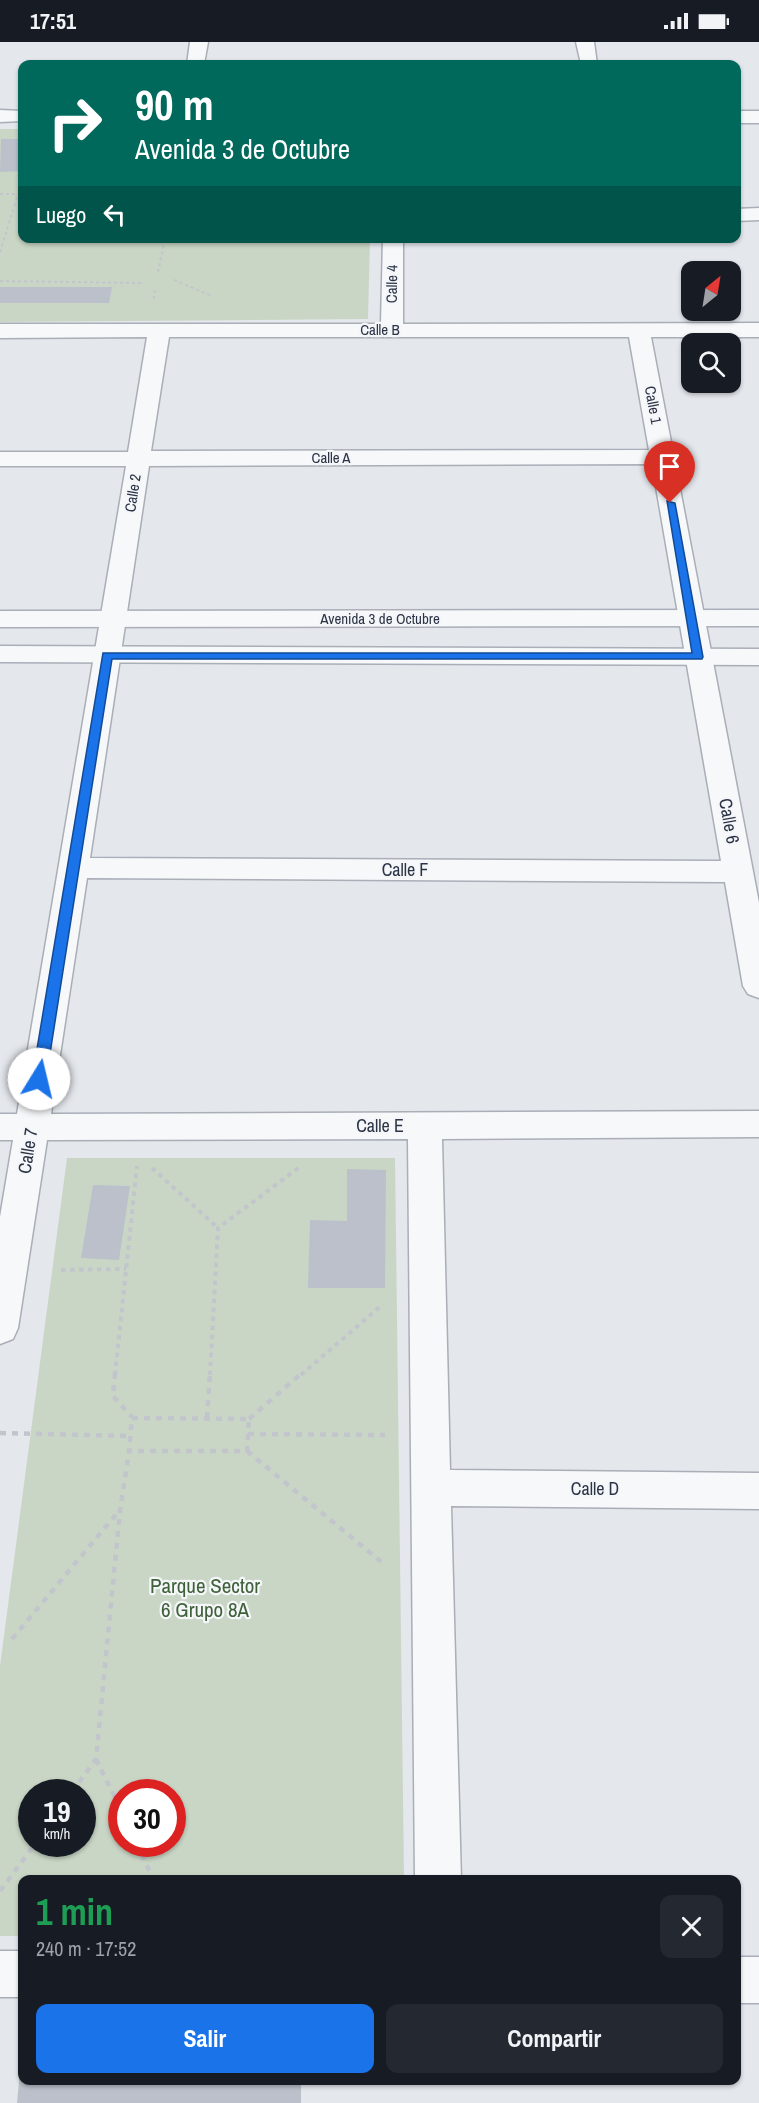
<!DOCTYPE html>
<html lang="es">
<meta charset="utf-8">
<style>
:root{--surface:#171b24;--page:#242831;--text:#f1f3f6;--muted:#9ea1a6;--accent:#1a73e8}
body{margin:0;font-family:"Archivo Narrow",sans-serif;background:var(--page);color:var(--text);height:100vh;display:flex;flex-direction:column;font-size:22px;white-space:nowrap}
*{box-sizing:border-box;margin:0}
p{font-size:20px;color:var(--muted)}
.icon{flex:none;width:33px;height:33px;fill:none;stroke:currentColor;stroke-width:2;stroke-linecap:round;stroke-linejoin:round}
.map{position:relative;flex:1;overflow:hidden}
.details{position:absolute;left:18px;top:1833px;width:723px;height:210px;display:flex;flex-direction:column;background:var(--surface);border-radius:12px;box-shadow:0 2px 4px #0004}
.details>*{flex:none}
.banner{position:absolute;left:18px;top:18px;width:723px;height:183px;border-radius:12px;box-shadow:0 2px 4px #0004;background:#00695c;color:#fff;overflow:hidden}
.needle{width:39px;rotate:30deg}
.tools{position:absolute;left:681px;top:219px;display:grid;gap:12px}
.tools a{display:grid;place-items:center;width:60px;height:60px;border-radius:12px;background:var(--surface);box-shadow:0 2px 4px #0004;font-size:30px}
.speed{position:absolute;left:18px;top:1737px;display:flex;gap:12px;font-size:30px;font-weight:700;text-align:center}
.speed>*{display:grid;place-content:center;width:78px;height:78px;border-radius:50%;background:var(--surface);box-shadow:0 2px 4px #0004;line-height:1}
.speed small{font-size:15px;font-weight:400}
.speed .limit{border:9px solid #d22;background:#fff;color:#111}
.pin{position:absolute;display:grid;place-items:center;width:51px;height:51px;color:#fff;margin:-62px -26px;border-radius:50% 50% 50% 0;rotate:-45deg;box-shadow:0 0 6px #0007}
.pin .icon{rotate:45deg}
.me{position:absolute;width:66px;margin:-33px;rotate:9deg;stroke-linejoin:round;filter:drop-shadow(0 0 4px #0008)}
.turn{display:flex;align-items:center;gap:21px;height:126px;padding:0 18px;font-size:27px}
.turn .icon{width:78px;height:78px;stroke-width:2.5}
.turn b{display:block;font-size:42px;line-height:51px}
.then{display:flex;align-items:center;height:57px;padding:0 18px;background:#0003;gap:12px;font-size:22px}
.round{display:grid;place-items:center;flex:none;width:63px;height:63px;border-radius:12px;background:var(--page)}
.headline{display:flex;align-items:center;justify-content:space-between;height:102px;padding:0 18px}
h1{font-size:36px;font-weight:700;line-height:45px;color:#1e9e55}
.button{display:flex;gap:12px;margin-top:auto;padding:12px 18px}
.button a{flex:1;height:69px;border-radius:12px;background:var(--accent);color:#fff;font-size:24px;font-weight:700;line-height:69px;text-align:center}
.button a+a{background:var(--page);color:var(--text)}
.status{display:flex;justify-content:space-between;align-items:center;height:42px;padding:0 30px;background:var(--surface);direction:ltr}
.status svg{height:16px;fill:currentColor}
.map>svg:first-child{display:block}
</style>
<div class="status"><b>17:51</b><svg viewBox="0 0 49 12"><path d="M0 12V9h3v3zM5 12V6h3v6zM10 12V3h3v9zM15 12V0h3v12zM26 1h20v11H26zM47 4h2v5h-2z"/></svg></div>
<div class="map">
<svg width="759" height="2061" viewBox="0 0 759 2061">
<rect width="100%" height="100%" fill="#e4e7ec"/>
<path fill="#c9d6c5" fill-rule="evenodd" d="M0,87h22v109l348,1 -2,80 -368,3z
M67,1116h328l9,721 -382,1v56h-22v-270zM32,1750h50v52h-50zM122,1750h50v52h-50z"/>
<path fill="#bbc0ca" d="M1,97h21v32l-22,1z
M0,245h112l-3,16h-109z
M347,1127l39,1 -1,118h-77l2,-68 37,1z
M93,1143l37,1 -11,74 -38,-2z
M20,2029h2v9h279v23h-284z"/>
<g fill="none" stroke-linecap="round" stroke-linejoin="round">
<defs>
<path id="minor" d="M190,0h18l-4,22h-17z
M576,0h18l3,22h-16z
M0,68l22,1v10l-22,1z
M736,69h23v12h-23z
M759,166v12l-23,1v-12z
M383,196h20v86l356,-1v14h-108l108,566v95l-11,-4 -5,-8 -18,-104 -638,-4 -36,236 708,-3v26l-317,2 8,331 309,3v36l-308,-3 10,374h-46l-7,-741 -361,1 -29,188 -5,11 -13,5v-127l13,-77h-13v-26h17l109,-648h-126v-14h128l19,-115 -147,1v-14h381zM169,295h460l20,113 -498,1zM652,422l69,397 -631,-3 59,-392z
M0,1909h22v46h-22z
M736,1915h23v46h-23z"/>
<path id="tertiary" d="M759,568v16l-759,1v-16z
M0,604l759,3v16l-759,-3z"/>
</defs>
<use href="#minor" stroke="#a9aeb7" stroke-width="3"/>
<use href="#tertiary" stroke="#a9aeb7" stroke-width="3"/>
<path stroke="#c2c5cb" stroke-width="2" stroke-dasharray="3 3" stroke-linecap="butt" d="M0,152h22
M100,199h64
M0,210l18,-58
M158,230l7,-33
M174,238l38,16
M0,239l141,2
M154,257l1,-11"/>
<path stroke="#c2c5cb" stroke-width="4" stroke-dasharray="4.5 4.5" stroke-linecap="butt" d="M152,1126l66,60
M61,1228l65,-1
M115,1333l22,-209
M210,1333l8,-147 83,-62
M301,1333l82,-71"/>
<path stroke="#c2c5cb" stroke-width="4.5" stroke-dasharray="6 6" stroke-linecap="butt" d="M115,1331l-2,23 19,21
M132,1376l117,1 -2,32h-118z
M207,1376l3,-45
M249,1377l53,-46
M0,1391l131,3
M248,1392l137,1
M247,1409l138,114
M12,1597l107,-128
M96,1717l26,53
M72,1750l24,-33 24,-248 9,-60
M136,1802l18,36
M0,1849l35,-47"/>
<use href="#minor" fill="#f7f8fa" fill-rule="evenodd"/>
<use href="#tertiary" fill="#f7f8fa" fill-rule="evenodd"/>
</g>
<path fill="#1a73e8" stroke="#114b97" stroke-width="1.5" d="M667,459l8,2 28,154 -1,2h-590l-66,420 -2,4h-10l-2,-4 71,-426h589z"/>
<g text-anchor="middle" stroke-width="4.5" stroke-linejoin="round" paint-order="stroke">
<g font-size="15" fill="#2b3445" stroke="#f4f6f9">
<text transform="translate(392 242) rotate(-89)" y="5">Calle 4</text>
<text x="380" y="293">Calle B</text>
<text transform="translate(653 363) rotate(80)" y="5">Calle 1</text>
<text x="331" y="421">Calle A</text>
<text transform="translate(133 451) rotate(-81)" y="5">Calle 2</text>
<text x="380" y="582">Avenida 3 de Octubre</text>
</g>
<g font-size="18" fill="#2b3445" stroke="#f4f6f9">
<text transform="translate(729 779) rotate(80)" y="6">Calle 6</text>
<text x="405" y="834">Calle F</text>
<text x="380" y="1090">Calle E</text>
<text transform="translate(28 1109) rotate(-81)" y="6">Calle 7</text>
<text x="595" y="1453">Calle D</text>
</g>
<g font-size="21" fill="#3f6138" stroke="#f4f6f9">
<text x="205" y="1551">Parque Sector<tspan x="205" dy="24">6 Grupo 8A</tspan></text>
</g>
</g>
</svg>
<div class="tools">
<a><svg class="needle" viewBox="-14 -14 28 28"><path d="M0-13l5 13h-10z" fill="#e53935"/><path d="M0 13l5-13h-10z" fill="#9ea1a6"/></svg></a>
<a><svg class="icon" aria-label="search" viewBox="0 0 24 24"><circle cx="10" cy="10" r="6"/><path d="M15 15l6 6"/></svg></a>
</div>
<div class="speed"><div>19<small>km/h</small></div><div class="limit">30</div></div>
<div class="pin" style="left:670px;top:461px;background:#d93025"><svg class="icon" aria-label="arrive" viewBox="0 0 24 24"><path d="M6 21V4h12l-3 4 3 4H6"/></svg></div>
<svg class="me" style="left:39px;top:1037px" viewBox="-20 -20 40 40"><circle r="19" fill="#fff"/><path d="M0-13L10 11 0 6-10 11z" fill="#1a73e8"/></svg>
<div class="banner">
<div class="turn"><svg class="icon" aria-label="right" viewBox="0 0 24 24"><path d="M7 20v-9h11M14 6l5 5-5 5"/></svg><div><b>90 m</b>Avenida 3 de Octubre</div></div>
<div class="then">Luego<svg class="icon" aria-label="left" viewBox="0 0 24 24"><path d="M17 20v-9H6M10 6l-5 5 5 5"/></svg></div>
</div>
<section class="details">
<div class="headline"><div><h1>1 min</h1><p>240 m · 17:52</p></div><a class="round"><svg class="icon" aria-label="close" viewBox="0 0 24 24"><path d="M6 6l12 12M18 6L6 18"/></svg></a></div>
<div class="button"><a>Salir</a><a>Compartir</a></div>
</section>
</div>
